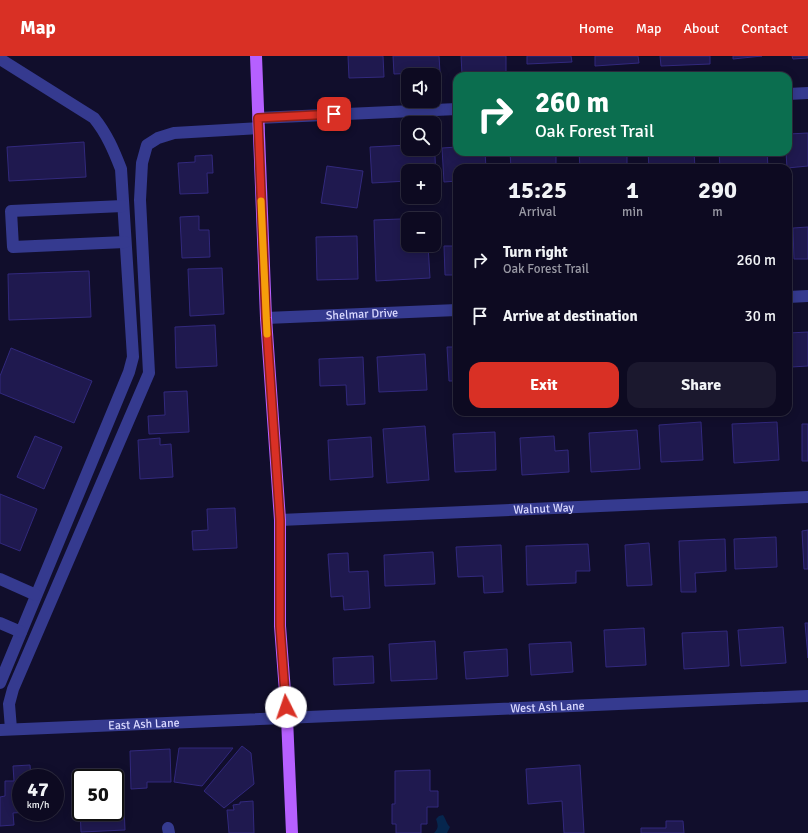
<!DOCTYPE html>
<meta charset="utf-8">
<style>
:root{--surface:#0d0a21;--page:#1b182e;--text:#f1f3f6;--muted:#9a9aa5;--line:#2d2b3f;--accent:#d93025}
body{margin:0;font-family:Signika,sans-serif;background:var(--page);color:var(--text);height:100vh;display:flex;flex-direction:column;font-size:15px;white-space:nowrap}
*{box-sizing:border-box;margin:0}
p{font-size:13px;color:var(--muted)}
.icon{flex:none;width:22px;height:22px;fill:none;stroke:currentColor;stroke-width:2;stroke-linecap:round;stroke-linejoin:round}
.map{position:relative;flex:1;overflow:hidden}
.drawer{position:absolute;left:453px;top:108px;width:339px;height:252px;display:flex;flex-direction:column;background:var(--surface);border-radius:12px;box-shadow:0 2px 10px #0003,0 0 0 1px var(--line)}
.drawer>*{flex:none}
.top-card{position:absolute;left:453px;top:16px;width:339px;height:84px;border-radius:12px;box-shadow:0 2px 10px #0003,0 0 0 1px var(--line);background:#0b6e4f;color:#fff;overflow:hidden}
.fabs{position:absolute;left:401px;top:12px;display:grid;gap:8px}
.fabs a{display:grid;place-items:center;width:40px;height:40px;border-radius:8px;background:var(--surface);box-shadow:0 2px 10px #0003,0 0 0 1px var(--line);font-size:20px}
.speed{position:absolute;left:12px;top:713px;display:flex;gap:8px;font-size:20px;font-weight:700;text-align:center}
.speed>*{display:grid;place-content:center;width:52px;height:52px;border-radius:50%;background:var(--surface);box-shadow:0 2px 10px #0003,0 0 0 1px var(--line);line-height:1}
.speed small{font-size:10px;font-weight:400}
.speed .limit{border:2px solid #111;border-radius:6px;background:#fff;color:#111}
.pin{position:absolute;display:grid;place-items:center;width:34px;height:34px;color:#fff;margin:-17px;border-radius:8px;box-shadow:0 2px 6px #0006}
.me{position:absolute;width:44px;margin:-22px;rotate:356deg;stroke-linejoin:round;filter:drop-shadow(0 0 3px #0008)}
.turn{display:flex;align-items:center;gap:14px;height:84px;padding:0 16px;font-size:18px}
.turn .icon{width:52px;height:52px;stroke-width:2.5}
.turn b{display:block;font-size:28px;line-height:34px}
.eta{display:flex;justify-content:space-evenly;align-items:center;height:68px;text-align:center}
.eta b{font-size:24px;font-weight:700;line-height:28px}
.action{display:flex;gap:8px;margin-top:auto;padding:8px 16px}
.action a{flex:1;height:46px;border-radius:12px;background:var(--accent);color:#fff;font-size:16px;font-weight:700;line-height:46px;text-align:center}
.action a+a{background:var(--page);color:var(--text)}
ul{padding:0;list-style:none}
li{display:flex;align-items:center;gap:12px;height:56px;padding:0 16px}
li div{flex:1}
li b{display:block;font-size:15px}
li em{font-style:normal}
header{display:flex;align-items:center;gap:24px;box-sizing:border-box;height:56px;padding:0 20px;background:var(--accent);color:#fff}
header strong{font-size:19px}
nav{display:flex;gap:22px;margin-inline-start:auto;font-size:14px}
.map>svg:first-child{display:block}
</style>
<header>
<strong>Map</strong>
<nav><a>Home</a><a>Map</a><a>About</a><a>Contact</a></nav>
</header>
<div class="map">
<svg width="808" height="777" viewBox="0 0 808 777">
<rect width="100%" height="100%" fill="#110e2c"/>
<path fill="#06264e" d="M443,759c3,4 3,8 7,12l-3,6h-13c5,-5 4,-8 2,-14l3,-3z"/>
<path fill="#1f194f" stroke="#32297d" d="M348,0h35l1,21 -35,1z
M393,0h46l1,16 -46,2z
M461,0h45v16l-44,2z
M527,0h44l1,6 -45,2z
M595,0h43l1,7 -44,3z
M660,0h50v8l-49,2z
M733,0h29l-29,3z
M792,0h16v2l-15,1z
M808,77v33l-21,2 -1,-16h2v-18z
M84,86l2,35 -77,4 -2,-34z
M408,89v4h12v7h15l1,24h-2v-9h-26v10l-36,2 -2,-36z
M457,91v5h28l1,16h-29v13l-13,1 -2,-34z
M510,96h46v16h-45z
M579,96h48v16h-47z
M648,96h46l1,16h-46z
M719,96h48l1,15 -48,1z
M212,99l1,18h-6l1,20 -28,1 -2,-31 17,-1v-6z
M327,110l36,5 -6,37 -36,-5z
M199,160v14h10l1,27 -28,1 -2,-41z
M427,162v1h-19v26h20l2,33 -54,3 -2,-61z
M808,171v32h-14l-1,-31z
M357,180l1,43 -41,1 -1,-43z
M444,190h13v29h-12z
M222,212l2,46 -34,2 -2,-47z
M89,215l2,46 -82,3 -1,-46z
M215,269l2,41 -41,2 -1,-41z
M808,276v34l-17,1 -2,-34z
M447,291h10v34h-8z
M11,292l81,33 -18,42 -74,-30v-17z
M425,298l2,36 -48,2 -2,-35z
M363,301l2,47 -18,1 -1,-20 -26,1 -1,-27z
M187,335l2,41 -40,2 -1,-18 17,-1 -1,-23z
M701,366l2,38 -42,2 -2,-37z
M777,366l2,38 -45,3 -2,-39z
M802,368h6v37h-6z
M425,370l4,54 -42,3 -4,-54z
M637,374l3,39 -49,3 -2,-39z
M495,376l1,38 -41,2 -2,-38z
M35,380l27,11 -18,42 -27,-12z
M554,380l1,15 13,-1 1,22 -47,3 -2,-37z
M371,381l2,40 -43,3 -2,-40z
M160,382v7l11,-1 2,33 -33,2 -2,-39z
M0,438l37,15 -17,42 -20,-8z
M235,452l2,40 -44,2 -1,-19 16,-1 -1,-21z
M808,474v39h-4l-2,-38z
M776,481l1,30 -42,2 -1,-30z
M725,483l1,32 -31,2 1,19h-15l-2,-51z
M649,487l3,42 -25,1 -2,-41z
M588,488l2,27h-14v12l-49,2 -1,-39z
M501,489l2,47 -19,1 -1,-17 -25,1 -2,-30z
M433,496l2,32 -50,2 -1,-31z
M348,497l1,19 19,-1 2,37 -26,2 -1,-14 -12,1 -3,-43z
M805,567h3v35z
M783,571l3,36 -45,3 -3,-36z
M644,572l2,37 -40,2 -2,-37z
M727,575l2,35 -45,3 -2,-36z
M435,585l2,38 -46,2 -2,-37z
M571,586l2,30 -42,3 -2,-31z
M507,593l1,27 -42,3 -2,-27z
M373,600l1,27 -40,2 -1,-27z
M242,690l9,7 3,31 -30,24 -20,-17z
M179,692h54l-31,38 -28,-4z
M170,693l1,33h-24v6l-16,1 -1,-38z
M30,709l1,13h-10v34h7l-15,1 1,12 -14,1v-29l5,-1v-15h9l-1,-15z
M580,709l4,68h-20l-2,-32 -34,3 -2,-35z
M430,714v21h8v16h-11v17h-6v9h-25v-9h-4v-20h3v-33z
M115,726h8l2,48 -44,2 -2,-48h2v28h34z
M253,745l1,32h-25l-2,-23h7l-1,-5 7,-1v-2z
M666,765h17l1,12h-43v-5h25z"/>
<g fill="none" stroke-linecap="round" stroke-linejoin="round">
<g stroke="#353a8f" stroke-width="12">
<path d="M0,3l94,59c13,16 20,33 27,51l12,188 -4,15 -129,311"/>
<path d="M788,38l20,-1"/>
<path d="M258,62l199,-9"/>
<path d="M123,150l-112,5 2,36 112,-5"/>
<path d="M788,241l20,-1"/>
<path id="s1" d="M266,262l191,-8"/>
<path id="s2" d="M280,464l528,-23"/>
<path d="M0,523l36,16"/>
<path d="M0,567l21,9"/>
<path d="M11,673l-2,-25 4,-15 136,-316 -9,-173 2,-37 5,-18 11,-7 16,-5 85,-5"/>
<path id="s3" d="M0,674l808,-34"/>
<path d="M168,772l1,5"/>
</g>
<path stroke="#b660ff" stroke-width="12" d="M256,0l10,262 14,202v106l7,92 5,115"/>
</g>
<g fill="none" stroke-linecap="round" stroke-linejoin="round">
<defs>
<path id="route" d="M286,651l-6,-81v-106l-14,-202 -8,-200 76,-4"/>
</defs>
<use href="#route" stroke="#8d1f18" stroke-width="10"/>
<use href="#route" stroke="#d93025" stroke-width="7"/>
<path stroke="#f59e0b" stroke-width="7" d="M261,145l6,133"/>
</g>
<g text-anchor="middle" stroke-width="4" stroke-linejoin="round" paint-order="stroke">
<g font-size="12" fill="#dad9ff" stroke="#110e2c">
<text dy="4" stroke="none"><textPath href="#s1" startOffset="96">Shelmar Drive</textPath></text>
<text dy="4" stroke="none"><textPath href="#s2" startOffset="264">Walnut Way</textPath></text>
<text dy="4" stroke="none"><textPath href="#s3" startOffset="548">West Ash Lane</textPath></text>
<text dy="4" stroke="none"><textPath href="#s3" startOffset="144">East Ash Lane</textPath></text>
</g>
</g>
</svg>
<div class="fabs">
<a><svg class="icon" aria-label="sound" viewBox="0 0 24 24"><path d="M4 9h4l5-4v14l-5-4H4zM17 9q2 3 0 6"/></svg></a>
<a><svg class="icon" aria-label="search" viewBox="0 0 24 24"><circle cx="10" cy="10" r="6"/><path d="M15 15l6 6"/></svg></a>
<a>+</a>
<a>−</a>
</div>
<div class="speed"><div>47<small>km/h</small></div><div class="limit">50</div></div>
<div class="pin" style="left:334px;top:58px;background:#d93025"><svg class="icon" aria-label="arrive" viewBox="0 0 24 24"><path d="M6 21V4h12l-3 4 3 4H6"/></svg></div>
<svg class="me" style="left:286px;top:651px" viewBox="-20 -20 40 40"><circle r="19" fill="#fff"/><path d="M0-13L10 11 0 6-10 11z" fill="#d93025"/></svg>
<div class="top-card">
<div class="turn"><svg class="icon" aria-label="right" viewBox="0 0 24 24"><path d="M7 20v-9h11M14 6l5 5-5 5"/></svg><div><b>260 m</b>Oak Forest Trail</div></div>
</div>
<section class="drawer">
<div class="eta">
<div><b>15:25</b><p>Arrival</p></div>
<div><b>1</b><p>min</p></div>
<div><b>290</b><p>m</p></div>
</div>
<ul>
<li><svg class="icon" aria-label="right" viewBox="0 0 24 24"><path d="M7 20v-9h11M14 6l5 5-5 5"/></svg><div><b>Turn right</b><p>Oak Forest Trail</p></div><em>260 m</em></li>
<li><svg class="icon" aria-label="arrive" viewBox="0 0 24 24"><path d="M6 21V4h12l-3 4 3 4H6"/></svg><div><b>Arrive at destination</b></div><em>30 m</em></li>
</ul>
<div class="action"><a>Exit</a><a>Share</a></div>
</section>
</div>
